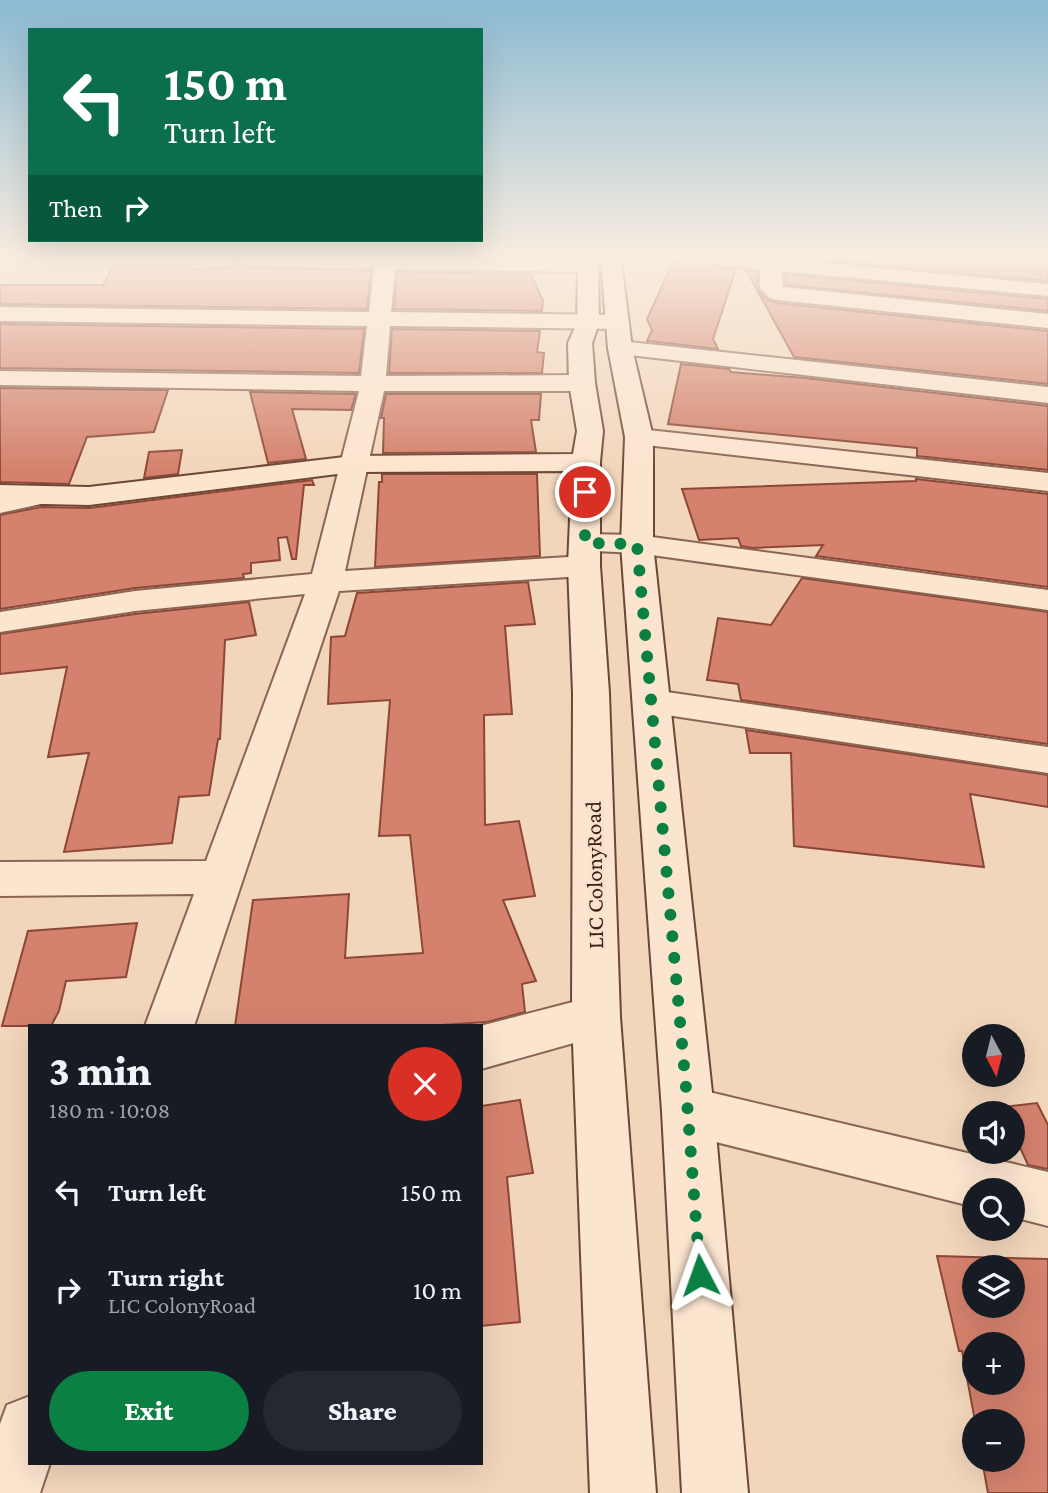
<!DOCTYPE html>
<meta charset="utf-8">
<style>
:root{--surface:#171b24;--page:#242831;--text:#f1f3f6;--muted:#9ea1a6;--accent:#0b8043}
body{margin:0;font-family:"Crimson Pro",serif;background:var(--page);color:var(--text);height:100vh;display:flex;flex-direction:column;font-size:26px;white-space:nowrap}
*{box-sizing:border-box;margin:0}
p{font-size:23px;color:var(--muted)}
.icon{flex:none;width:38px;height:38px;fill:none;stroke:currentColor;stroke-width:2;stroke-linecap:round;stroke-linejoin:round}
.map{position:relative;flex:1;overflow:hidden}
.sheet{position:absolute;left:28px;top:1024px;width:455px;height:441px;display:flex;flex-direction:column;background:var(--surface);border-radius:0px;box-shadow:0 7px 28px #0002}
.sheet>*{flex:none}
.banner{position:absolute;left:28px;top:28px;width:455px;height:214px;border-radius:0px;box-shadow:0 7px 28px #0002;background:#0b6e4f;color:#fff;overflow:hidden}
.needle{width:46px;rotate:173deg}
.controls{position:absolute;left:962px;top:1024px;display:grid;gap:14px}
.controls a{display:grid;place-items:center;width:63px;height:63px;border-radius:50%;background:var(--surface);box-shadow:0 7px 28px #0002;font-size:35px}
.pin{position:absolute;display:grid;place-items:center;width:60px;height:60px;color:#fff;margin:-30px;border:4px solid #fff;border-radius:50%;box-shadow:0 2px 7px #0007}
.me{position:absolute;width:77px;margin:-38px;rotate:356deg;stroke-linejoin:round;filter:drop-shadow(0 0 5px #0008)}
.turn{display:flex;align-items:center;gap:24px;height:147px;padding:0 21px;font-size:32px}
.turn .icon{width:91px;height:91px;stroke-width:2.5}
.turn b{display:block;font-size:49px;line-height:60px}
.then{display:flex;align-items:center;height:66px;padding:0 21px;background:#0003;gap:14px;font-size:26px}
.round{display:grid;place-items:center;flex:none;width:74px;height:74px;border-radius:37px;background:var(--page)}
.overview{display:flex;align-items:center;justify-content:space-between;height:119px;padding:0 21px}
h1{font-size:42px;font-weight:800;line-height:52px}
.action{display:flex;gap:14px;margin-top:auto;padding:14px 21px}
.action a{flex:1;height:80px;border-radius:42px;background:var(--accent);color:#fff;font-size:28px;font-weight:800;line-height:80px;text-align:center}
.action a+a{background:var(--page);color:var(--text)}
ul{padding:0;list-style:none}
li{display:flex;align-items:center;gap:21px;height:98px;padding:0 21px}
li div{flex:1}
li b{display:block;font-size:26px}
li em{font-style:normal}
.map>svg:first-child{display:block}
</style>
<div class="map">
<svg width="1048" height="1493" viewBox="0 0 1048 1493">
<rect width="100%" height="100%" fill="#f2d6bb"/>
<path fill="#d4826d" stroke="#8c4737" stroke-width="2" fill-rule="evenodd" d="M674,260h36l6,7 20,2 -23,70 5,10 -71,-8 5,-11 -5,-11z
M818,260h230v21z
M148,265l-1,2 42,-2 -1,4 54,-2 129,4 -4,38 -367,-5v-19h103l10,-19z
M746,270l11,1 1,19 9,10 9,3 272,28v53l-254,-27z
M397,272l134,2 12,27 -1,10 -148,-2z
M784,274l264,25v12l-263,-26z
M0,324l364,5 -5,44 -359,-5z
M392,329l148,2 -3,21 7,1 -2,20h-153z
M681,364l48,5 2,3 74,6 243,28v64l-131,-14v-8l-249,-24z
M0,388l168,2 -14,42 -67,5 -18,47 -69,-2z
M250,392l106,2 -5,16 -59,-1 14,50 -38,4z
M386,394h155l-2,26h-8l5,32 -153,1 1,-35h-3z
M182,450l-4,24 -34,4 5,-26z
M382,474h155l3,82 -165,11 4,-85h3z
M916,479l132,15v93l-232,-31 7,-11 -71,3 -11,-2 -3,-8 -39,2 -17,-51 234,-8z
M312,480l2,5h-10l-8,74h-4l-5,-22 -9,1 2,22 -29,3v10l-8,1 1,4 -109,10 -135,21v-94l41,-8 48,1z
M802,578l246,34v132l-307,-44 -3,-16 -31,-4 11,-62 53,7z
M528,582l7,42 -30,2 7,88 -28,1 1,110 34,-4 16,75 -32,4 33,81 -14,3 3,28 -38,10 -61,4h-191l18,-126 96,-6 -4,64 78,-5 -13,-118 -31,1 11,-136 -62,4 3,-67 14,-1 12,-43z
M249,602l7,33 -31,5 -5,99h-2l-9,56 -30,2 -7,46 -108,9 25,-99 -41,4 19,-90 -67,7v-40l135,-20z
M746,730l302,45v32l-78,-13 14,73 -190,-21 -3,-93h-41z
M137,923l-11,54 -60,4 -7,30 -8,15h-49l26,-95z
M520,1100l13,73 -26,4 13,145 -39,4v-220z
M1037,1103l11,22v44l-20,-4 -15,-33v-19h-9l-2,-6z
M937,1256l111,3v234h-60l-6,-33h31v-39h-38l-13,-70h-3zM975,1267h38v39h-38zM975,1344h38v38h-38z"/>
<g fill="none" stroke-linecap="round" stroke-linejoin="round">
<defs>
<path id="street" d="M238,260l356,2 3,4 -3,4 -7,2 -192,-3 -4,43 226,3 8,2 3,5 -3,5 -8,2 -227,-3 -4,50 196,-1 9,3 4,5 -4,5 -9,3h-198l-39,180 239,-15 11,3 5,7 -5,7 -11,3 -245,15 -145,435h-49l49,-132 -194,2v-34l206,-1 99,-267 -170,17 -135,21v-20l135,-21 177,-17 47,-183 -359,-6v-14l361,5 6,-50 -367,-5v-14l369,5 5,-44 -126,-2 -7,-2z
M713,260h79l256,24v12l-267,-25 2,16 265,27v14l-271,-28 -8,-2 -9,-10v-19l-44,-5z
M620,341l428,46v16l-436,-50 -4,-5 4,-5z
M639,429l409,44v18l-419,-48 -4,-6 4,-6z
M40,487l10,3 5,6 -5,6 -50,11v-18z
M585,534l52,1 411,55v20l-411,-57 -63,-3 -4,-7 4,-7z
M653,690l395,57v26l-408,-62 -5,-9 5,-9z
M596,996l17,6 7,15 -7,15 -132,37 -1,-43z
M688,1087l360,85v54l-35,-9v-27h-38v17l-287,-72 -18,-7 -8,-17 8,-17z
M30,1396v67h20l-10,30h-40v-69l7,-19z"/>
<path id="secondary" d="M578,260h20l1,63 -7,20 3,40 8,48 -3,31v104l9,127 11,324 36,476h-66l-18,-476 1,-324 -5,-127 4,-95 -219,1 -264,33 -89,-2v-18l89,2 264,-31 220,-2 4,-23 -8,-48 -1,-40 9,-20z
M601,260h20l11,88 21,89v107l61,567 34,382h-66l-20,-382 -41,-567 4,-107 -17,-89z"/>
</defs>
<use href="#street" stroke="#8b6553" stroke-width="4"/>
<use href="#secondary" stroke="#6c4737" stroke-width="4"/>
<use href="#street" fill="#fce5cf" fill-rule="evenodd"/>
<use href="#secondary" fill="#fce5cf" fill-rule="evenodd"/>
</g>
<linearGradient id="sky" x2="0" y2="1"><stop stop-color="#8bbad2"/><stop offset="0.55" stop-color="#f9ede0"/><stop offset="1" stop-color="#f9ede0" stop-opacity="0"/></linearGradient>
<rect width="1048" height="469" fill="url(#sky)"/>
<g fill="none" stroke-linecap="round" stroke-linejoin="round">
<path stroke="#0b8043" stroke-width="12" stroke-dasharray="0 21.6" d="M585,492v51l52,1 49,544 14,187"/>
</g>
<g text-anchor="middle" stroke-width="6" stroke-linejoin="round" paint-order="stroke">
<g font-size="23" fill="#38221a" stroke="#f9e2cb">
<text transform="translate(594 875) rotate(-91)" y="8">LIC ColonyRoad</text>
</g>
</g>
</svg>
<div class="controls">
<a><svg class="needle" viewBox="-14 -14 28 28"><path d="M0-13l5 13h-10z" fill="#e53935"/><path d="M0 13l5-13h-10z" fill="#9ea1a6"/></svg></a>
<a><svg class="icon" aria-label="sound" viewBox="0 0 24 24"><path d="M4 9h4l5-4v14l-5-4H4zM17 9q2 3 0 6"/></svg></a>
<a><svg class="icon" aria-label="search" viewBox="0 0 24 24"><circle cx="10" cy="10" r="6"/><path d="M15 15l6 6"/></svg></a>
<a><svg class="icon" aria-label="layers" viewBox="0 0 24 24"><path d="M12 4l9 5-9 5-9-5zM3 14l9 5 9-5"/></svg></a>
<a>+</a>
<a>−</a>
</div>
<div class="pin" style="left:585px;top:492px;background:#d93025"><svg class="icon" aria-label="arrive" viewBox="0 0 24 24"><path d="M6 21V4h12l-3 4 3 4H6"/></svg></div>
<svg class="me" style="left:700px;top:1275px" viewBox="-20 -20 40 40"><path d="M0-17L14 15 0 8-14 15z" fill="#0b8043" stroke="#fff" stroke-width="4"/></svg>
<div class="banner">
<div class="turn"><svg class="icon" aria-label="left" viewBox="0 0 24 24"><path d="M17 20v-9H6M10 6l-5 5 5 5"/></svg><div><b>150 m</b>Turn left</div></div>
<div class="then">Then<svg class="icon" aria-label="right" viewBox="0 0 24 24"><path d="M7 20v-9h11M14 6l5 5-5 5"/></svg></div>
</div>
<section class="sheet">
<div class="overview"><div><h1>3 min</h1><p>180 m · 10:08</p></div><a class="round" style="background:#d93025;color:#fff"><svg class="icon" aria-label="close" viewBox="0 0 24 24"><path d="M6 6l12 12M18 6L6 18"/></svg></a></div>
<ul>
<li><svg class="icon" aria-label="left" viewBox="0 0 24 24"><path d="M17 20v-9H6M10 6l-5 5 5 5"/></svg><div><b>Turn left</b></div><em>150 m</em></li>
<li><svg class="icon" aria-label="right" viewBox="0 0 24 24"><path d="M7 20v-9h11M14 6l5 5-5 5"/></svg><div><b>Turn right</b><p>LIC ColonyRoad</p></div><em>10 m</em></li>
</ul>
<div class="action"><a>Exit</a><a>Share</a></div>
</section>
</div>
